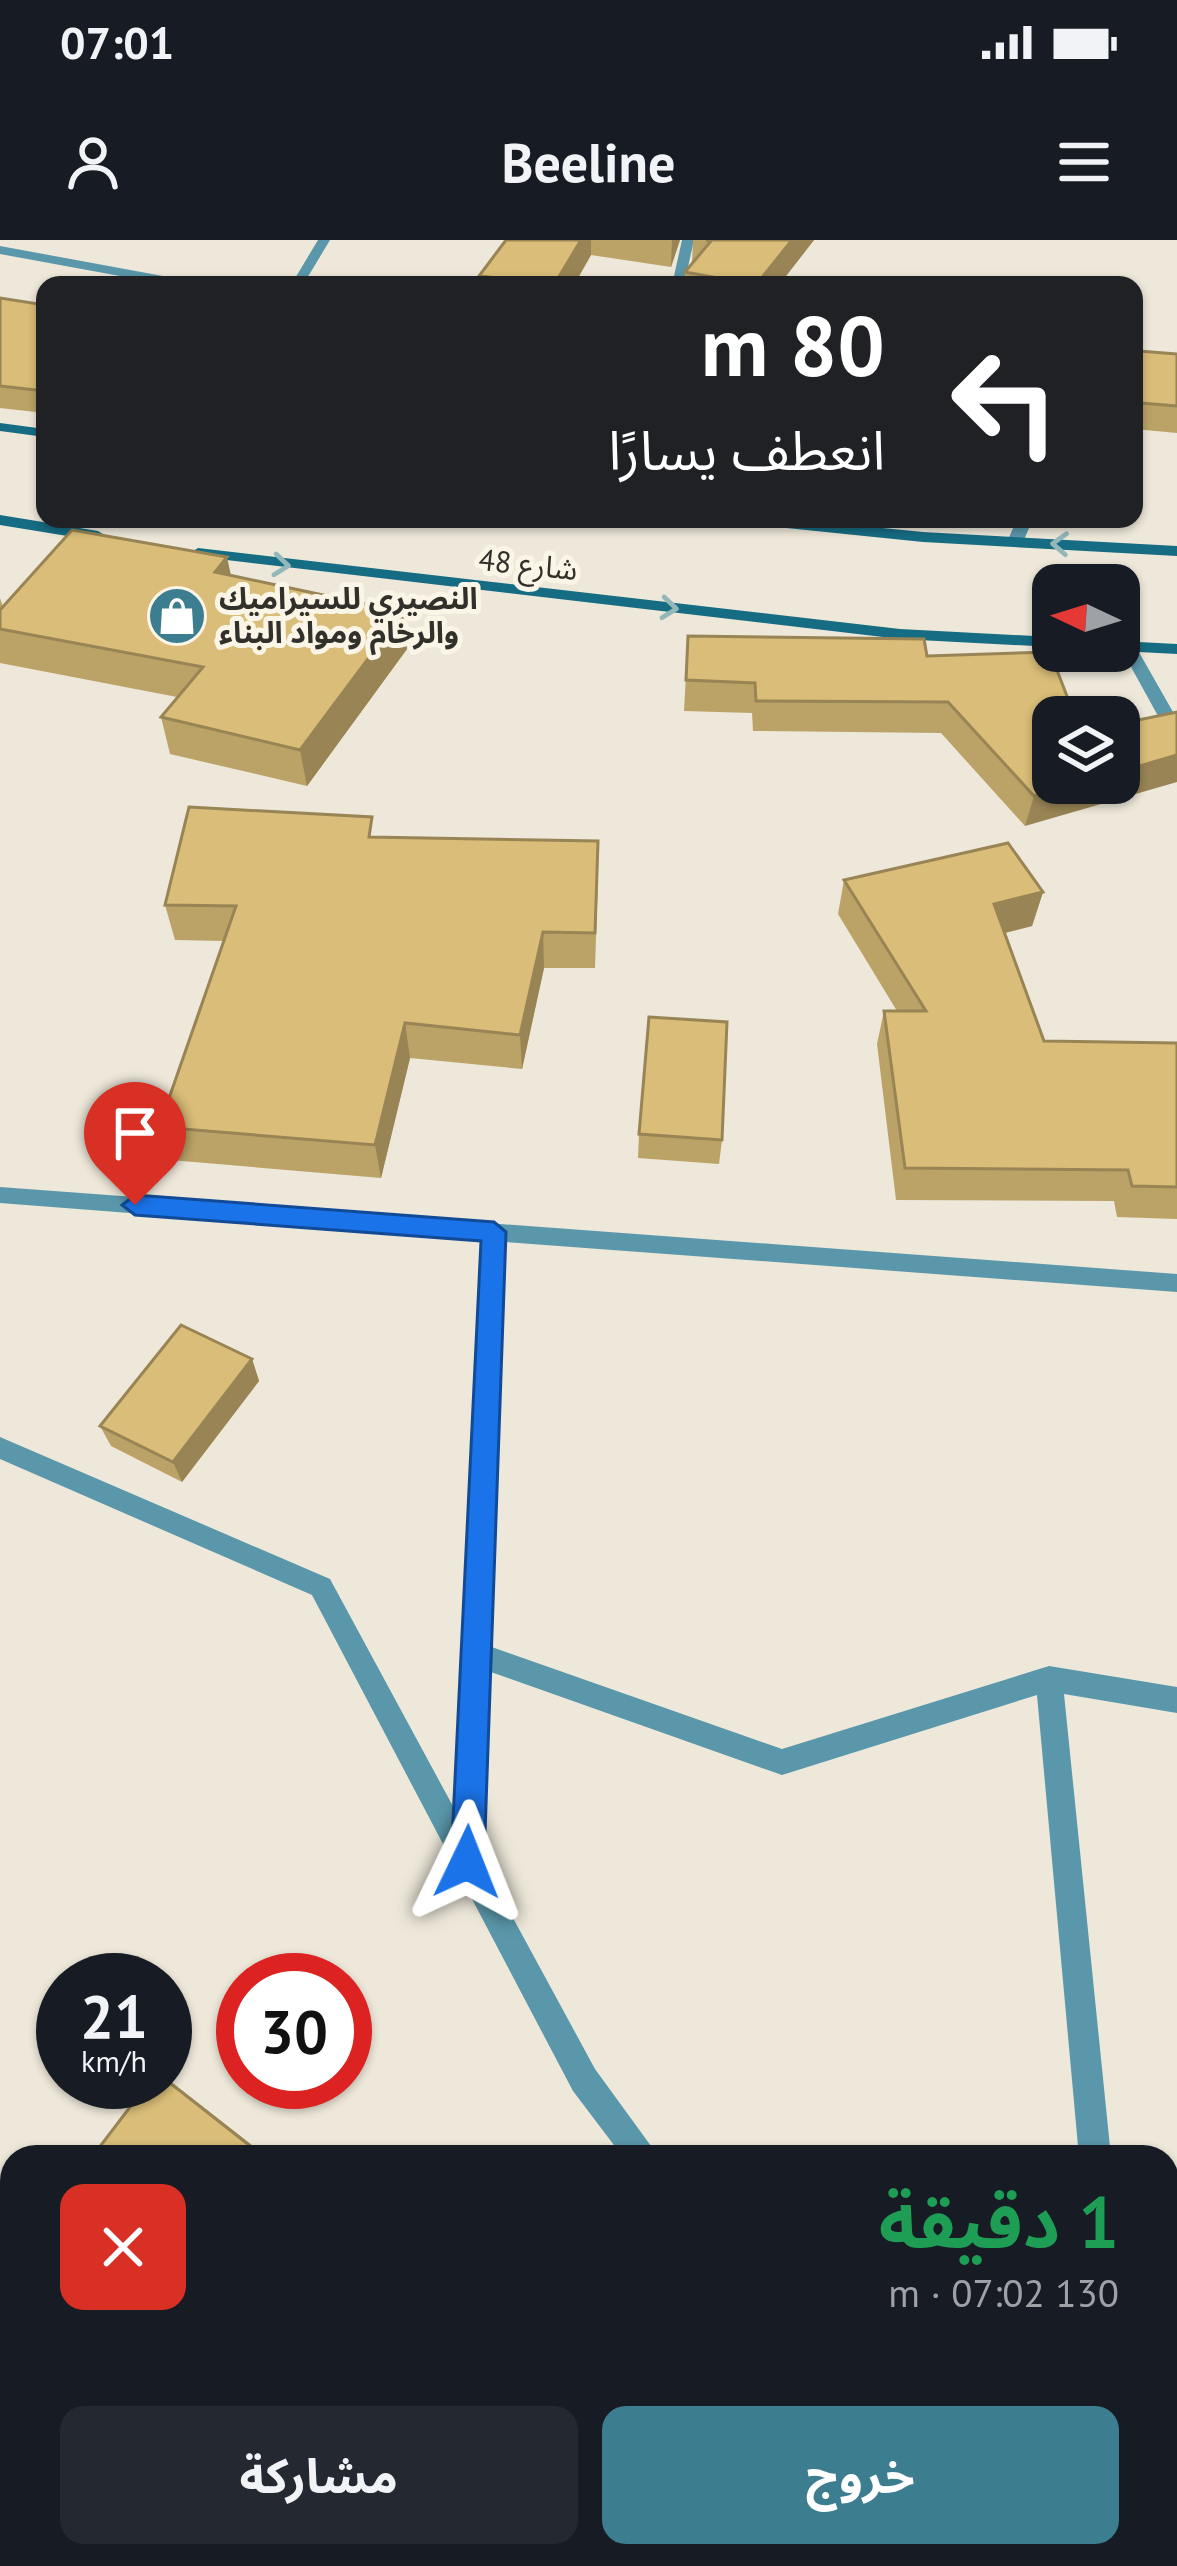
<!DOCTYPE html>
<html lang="ar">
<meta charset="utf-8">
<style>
:root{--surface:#171b24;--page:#242831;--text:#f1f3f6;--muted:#9ea1a6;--accent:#3d7d90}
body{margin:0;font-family:"PT Sans","Noto Sans Arabic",sans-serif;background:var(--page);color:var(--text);direction:rtl;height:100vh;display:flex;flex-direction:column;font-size:45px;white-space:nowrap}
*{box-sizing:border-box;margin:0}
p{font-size:39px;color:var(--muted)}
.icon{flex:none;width:66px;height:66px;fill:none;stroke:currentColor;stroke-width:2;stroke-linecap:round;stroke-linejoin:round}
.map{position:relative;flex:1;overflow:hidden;direction:ltr}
.panel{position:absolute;left:0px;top:1905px;width:1179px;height:423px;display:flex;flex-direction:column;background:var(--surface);border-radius:36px 36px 0 0;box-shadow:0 3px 9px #0004;direction:rtl}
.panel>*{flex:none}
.hud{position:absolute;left:36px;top:36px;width:1107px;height:252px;border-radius:24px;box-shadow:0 3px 9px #0004;direction:rtl;background:#202124;color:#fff;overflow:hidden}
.needle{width:78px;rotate:274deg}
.buttons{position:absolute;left:1032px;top:324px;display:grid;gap:24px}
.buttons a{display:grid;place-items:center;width:108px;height:108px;border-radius:24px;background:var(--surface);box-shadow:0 3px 9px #0004;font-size:60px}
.speed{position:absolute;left:36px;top:1713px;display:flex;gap:24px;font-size:60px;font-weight:700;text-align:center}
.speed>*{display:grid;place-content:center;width:156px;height:156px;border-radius:50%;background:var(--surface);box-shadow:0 3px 9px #0004;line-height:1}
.speed small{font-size:30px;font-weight:400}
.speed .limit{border:18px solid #d22;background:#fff;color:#111}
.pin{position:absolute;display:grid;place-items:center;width:102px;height:102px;color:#fff;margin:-123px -51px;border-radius:50% 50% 50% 0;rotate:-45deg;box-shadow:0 0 12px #0007}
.pin .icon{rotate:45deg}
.me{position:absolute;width:132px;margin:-66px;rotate:2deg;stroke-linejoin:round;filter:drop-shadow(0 0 9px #0008)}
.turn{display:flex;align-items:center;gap:42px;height:252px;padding:0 60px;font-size:54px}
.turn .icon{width:156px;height:156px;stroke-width:2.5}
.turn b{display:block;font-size:84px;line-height:102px}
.round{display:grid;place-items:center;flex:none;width:126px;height:126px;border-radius:24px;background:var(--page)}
.summary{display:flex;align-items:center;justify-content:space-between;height:204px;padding:0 60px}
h1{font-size:72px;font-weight:700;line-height:90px;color:#1e9e55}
.action{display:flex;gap:24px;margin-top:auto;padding:24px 60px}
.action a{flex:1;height:138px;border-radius:24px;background:var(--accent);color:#fff;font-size:48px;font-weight:700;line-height:138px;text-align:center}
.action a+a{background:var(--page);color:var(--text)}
.status{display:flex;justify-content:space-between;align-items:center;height:84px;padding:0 60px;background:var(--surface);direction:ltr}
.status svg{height:33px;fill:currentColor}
header{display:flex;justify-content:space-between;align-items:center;height:156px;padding:0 60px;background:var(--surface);font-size:54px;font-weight:700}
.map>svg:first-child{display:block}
</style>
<div class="status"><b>07:01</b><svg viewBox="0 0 49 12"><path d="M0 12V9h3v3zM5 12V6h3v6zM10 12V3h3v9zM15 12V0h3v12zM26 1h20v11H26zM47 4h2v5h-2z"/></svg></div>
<header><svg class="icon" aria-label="menu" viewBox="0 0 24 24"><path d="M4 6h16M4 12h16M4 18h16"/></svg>Beeline<svg class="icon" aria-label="person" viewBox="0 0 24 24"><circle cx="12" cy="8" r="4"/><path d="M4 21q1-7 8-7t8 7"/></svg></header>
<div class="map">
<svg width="1177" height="2326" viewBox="0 0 1177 2326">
<rect width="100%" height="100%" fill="#eee8da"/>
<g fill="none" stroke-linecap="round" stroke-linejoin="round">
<path fill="#5a97aa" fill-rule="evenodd" d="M318,0h12l-27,45h-12z
M682,0h12l-10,45h-12z
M0,6l190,35 6,4h-27l-169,-31z
M1017,279h16l-10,23 -8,5 -8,-5z
M1128,402l8,5 41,72v20l-9,-5 -48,-87z
M0,947l1177,87v18l-672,-50 -16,404 293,103 267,-83 128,21v26l-113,-19 47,463h-32l-42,-462 -255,80 -294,-104 -7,188 114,210 64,88h-36l-50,-66 -261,-496 -312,-136v-22l330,142 125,231 27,-570 -482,-37z
M934,2316h40l4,10h-40z
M1115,2316h36l1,10h-36z"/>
<path fill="#166c82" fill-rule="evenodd" d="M0,183l45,6v8l-45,-6z
M0,275l98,16 8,5 -8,5 -98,-16z
M739,279h53l131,13 254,14v10l-254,-14 -176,-18z
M198,308l702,81 153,8v10l-153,-8 -707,-83 -3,-3z
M1119,401l58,3v10l-58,-3z"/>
</g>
<path fill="#bba367" d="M506,0h174l-9,27 -80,-12 -17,30h-95v-9z
M693,0h121l-35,45h-95l1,-13 7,-9z
M0,58l45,7v108l-45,-5z
M1139,111l38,3v79l-43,-4v-60z
M878,279h16l-3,5 -14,-1z
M231,335l176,74 -100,137 -137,-32 -9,-37 16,-20 -177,-34v-65l3,9z
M688,396l239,20 126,127 -28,43 -84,-93 -188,-2 -1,-18 -68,-2z
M375,597l223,39 -3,92h-51l-22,101 -112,-11 -29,120 -211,-18 -11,-33 65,-186 -49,-1 -10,-35z
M844,640l199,12 -11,34 -27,7 39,108 133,2v176l-60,-2 -3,-16 -218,-1 -19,-156 7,-33h13l-59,-97z
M639,894l83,6 -3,24 -81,-6z
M252,1119l7,22 -77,101 -71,-36 -11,-20z"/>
<path fill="#988454" d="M581,0h10v15l-17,30h-20z
M672,0h8l-9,27z
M792,0h22l-35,45h-23z
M227,317l8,37 -20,-22z
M403,372l4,37 -100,137 -7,-36z
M1177,515v27l-152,44 9,-30 46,-13h39v-11z
M1043,652l-11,34 -48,12 10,-34z
M543,692l1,36 -22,101 -2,-34z
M405,783l5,35 -29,120 -6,-33z
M252,1119l7,22 -77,101 -9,-20z
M165,1837l102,80h-3z
M12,2194v23l-12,16v-22z"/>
<path fill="#d9bd78" stroke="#988454" stroke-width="3" d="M506,0h75l-27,45h-51l4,-6 -28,-3z
M706,0h86l-36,45 -71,-13 26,-31z
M0,58l45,7v86l-45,-5z
M1139,111l38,3v52l-36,-3z
M72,290l155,27 -12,15 188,40 -103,138 -139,-33 42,-50 -203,-38v-19z
M688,396l236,3 3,17 123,-4 25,65h-22v66h27l-46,13 -86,-94 -192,-1 -1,-18 -69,-3z
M1177,472v43l-58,17v-48z
M189,567l183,10 -3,20 229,4 -3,92 -52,-1 -23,103 -115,-12 -30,122 -216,-18 77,-221 -71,-1z
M1008,603l35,49 -49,12 50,137 133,2v144l-45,-1 -4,-16 -223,-2 -21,-157h42l-82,-131z
M649,777l78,5 -5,118 -83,-6z
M181,1085l71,34 -79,103 -73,-36z
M165,1839l99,78h-172l57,-75h16z
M8,2066l4,5v123l-12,17v-135z"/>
<defs><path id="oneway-chevron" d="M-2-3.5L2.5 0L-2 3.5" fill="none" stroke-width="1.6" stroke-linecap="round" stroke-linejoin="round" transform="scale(3)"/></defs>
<g stroke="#94b7ba">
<use href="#oneway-chevron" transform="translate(1060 304) rotate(-177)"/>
<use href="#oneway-chevron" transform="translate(281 325) rotate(6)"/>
<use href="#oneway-chevron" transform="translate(669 368) rotate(6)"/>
</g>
<path fill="#1a73e8" stroke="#114b97" stroke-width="3" d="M135,955l359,27 12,10 -22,630 -5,12 -12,4 -11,-4 -5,-12 30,-621 -346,-26 -13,-10z"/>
<defs>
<symbol id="shop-disc" viewBox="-11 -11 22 22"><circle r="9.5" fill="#3d7d90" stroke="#fbf5e7"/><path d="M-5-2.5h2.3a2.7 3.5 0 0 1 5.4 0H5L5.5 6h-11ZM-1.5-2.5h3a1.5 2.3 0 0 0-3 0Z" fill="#fff"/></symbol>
</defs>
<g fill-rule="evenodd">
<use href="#shop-disc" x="144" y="343" width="66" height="66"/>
</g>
<g text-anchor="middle" stroke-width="10" stroke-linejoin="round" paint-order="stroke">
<g font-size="30" fill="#32302b" stroke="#fbf5e7">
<text transform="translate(528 325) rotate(6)" y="10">شارع 48</text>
</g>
<g font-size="30" font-weight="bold" fill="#32302b" stroke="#fbf5e7" text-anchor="start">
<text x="219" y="369">النصيري للسيراميك<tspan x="219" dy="34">والرخام ومواد البناء</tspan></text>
</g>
</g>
</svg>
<div class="buttons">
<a><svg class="needle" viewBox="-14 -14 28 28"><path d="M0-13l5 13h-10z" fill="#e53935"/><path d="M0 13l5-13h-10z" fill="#9ea1a6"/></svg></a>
<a><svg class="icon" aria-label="layers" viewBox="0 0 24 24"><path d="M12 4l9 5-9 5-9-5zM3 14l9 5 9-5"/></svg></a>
</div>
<div class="speed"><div>21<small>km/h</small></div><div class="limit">30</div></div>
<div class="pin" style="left:135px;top:965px;background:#d93025"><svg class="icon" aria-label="arrive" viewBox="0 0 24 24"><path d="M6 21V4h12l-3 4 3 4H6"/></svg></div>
<svg class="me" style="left:467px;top:1622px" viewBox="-20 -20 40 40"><path d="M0-17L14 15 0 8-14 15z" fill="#1a73e8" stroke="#fff" stroke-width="4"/></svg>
<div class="hud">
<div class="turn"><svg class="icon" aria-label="left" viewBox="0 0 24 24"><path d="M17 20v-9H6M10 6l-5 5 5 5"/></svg><div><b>80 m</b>انعطف يسارًا</div></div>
</div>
<section class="panel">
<div class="summary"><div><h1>1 دقيقة</h1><p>130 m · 07:02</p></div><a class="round" style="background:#d93025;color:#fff"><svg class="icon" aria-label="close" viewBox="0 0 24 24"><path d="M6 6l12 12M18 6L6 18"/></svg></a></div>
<div class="action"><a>خروج</a><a>مشاركة</a></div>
</section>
</div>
